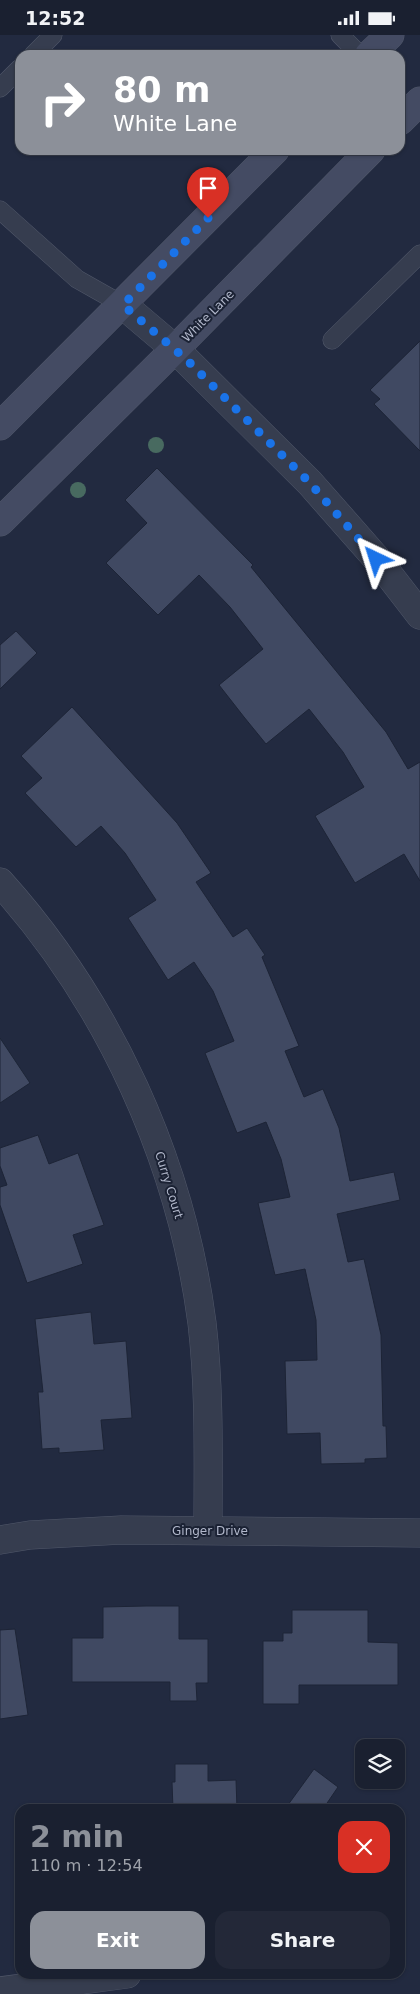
<!DOCTYPE html>
<meta charset="utf-8">
<style>
:root{--surface:#1a2030;--page:#232838;--text:#f1f3f6;--muted:#9fa3ab;--line:#383e4c;--accent:#8c9099}
body{margin:0;font-family:"DejaVu Sans",sans-serif;background:var(--page);color:var(--text);height:100vh;display:flex;flex-direction:column;font-size:19px;white-space:nowrap}
*{box-sizing:border-box;margin:0}
p{font-size:16px;color:var(--muted)}
.icon{flex:none;width:28px;height:28px;fill:none;stroke:currentColor;stroke-width:2;stroke-linecap:round;stroke-linejoin:round}
.map{position:relative;flex:1;overflow:hidden}
.details{position:absolute;left:15px;top:1769px;width:390px;height:175px;display:flex;flex-direction:column;background:var(--surface);border-radius:15px;box-shadow:0 1px 4px #0004,0 0 0 1px var(--line)}
.details>*{flex:none}
.hud{position:absolute;left:15px;top:15px;width:390px;height:105px;border-radius:15px;box-shadow:0 1px 4px #0004,0 0 0 1px var(--line);background:#8c9099;color:#fff;overflow:hidden}
.buttons{position:absolute;left:355px;top:1704px;display:grid;gap:10px}
.buttons a{display:grid;place-items:center;width:50px;height:50px;border-radius:10px;background:var(--surface);box-shadow:0 1px 4px #0004,0 0 0 1px var(--line);font-size:25px}
.pin{position:absolute;display:grid;place-items:center;width:42px;height:42px;color:#fff;margin:-51px -21px;border-radius:50% 50% 50% 0;rotate:-45deg;box-shadow:0 0 5px #0007}
.pin .icon{rotate:45deg}
.me{position:absolute;width:55px;margin:-28px;rotate:319deg;stroke-linejoin:round;filter:drop-shadow(0 0 4px #0008)}
.turn{display:flex;align-items:center;gap:18px;height:105px;padding:0 15px;font-size:22px}
.turn .icon{width:65px;height:65px;stroke-width:2.5}
.turn b{display:block;font-size:35px;line-height:42px}
.round{display:grid;place-items:center;flex:none;width:52px;height:52px;border-radius:15px;background:var(--page)}
.headline{display:flex;align-items:center;justify-content:space-between;height:85px;padding:0 15px}
h1{font-size:30px;font-weight:700;line-height:38px;color:var(--accent)}
.cta{display:flex;gap:10px;margin-top:auto;padding:10px 15px}
.cta a{flex:1;height:58px;border-radius:15px;background:var(--accent);color:#fff;font-size:20px;font-weight:700;line-height:58px;text-align:center}
.cta a+a{background:var(--page);color:var(--text)}
.status{display:flex;justify-content:space-between;align-items:center;height:35px;padding:0 25px;background:var(--surface);direction:ltr}
.status svg{height:14px;fill:currentColor}
.map>svg:first-child{display:block}
</style>
<div class="status"><b>12:52</b><svg viewBox="0 0 49 12"><path d="M0 12V9h3v3zM5 12V6h3v6zM10 12V3h3v9zM15 12V0h3v12zM26 1h20v11H26zM47 4h2v5h-2z"/></svg></div>
<div class="map">
<svg width="420" height="1959" viewBox="0 0 420 1959">
<rect width="100%" height="100%" fill="#222a40"/>
<path fill="#404962" stroke="#1d2436" d="M420,306v110l-46,-47 6,-5 -10,-9z
M157,433l96,97 -2,2 135,165 22,37 12,-7v119l-16,-27 -49,29 -40,-67 49,-29 -21,-35 -34,-43 -43,35 -22,-27 -25,-32 44,-36 -33,-42 -31,-32 -41,40 -52,-52 41,-40 -22,-23z
M16,596l21,22 -37,36v-44z
M72,672l105,116 34,50 -15,9 37,55 14,-9 18,27 -3,2 37,89 -14,5 19,46 19,-8 16,39 11,53 44,-9 6,28 -63,14 11,48 16,-3 17,76 2,91h3l1,32 -22,1v4l-44,1 -1,-31 -33,1 -2,-73 32,-1 -1,-40 -11,-51 -30,6 -17,-72 32,-6 -9,-38 -15,-37 -29,11 -32,-80 29,-12 -21,-50 -19,-29 -26,18 -40,-62 28,-18 -31,-47 -24,-27 -25,21 -51,-54 17,-15 -21,-22z
M0,1003l30,45 -30,20z
M38,1100l11,29 29,-11 26,72 -31,10 10,29 -56,19 -27,-78v-18l7,-2 -7,-19v-18z
M91,1277l3,32 32,-3 6,77 -31,2 3,30 -45,3v-5l-17,1 -4,-57h5l-8,-73z
M146,1571h33v33h29v44h-12l1,18h-27v-19h-98v-44h31v-31z
M292,1575h76v32l30,1v42h-99v19h-36v-63h20v-8h9z
M15,1594l13,86 -28,4v-89z
M175,1729h33v17l28,-1 1,29h-64l-1,-27h3z
M314,1734l24,18 -15,22h-38z"/>
<g fill="none" stroke-linecap="round" stroke-linejoin="round">
<defs>
<path id="service" d="M340,0l20,20
M33,20l20,-20
M0,53l20,-20
M0,175l77,69 46,26
M332,305l88,-86"/>
<path id="minor" d="M0,847c109,121 181,279 202,441 8,69 6,138 6,208
M0,1505l30,-5 91,-5 299,3
M0,1956l127,-17"/>
<path id="tertiary" d="M123,270l52,44 135,134 66,75 44,57"/>
<path id="secondary" d="M369,20l21,-20
M400,86l20,-20
M0,391l275,-276
M0,487l175,-173 196,-199"/>
</defs>
<use href="#service" stroke="#51586a" stroke-width="19"/>
<use href="#minor" stroke="#51586a" stroke-width="29"/>
<use href="#tertiary" stroke="#51586a" stroke-width="29"/>
<use href="#secondary" stroke="#51586a" stroke-width="29"/>
<use href="#service" stroke="#363d4f" stroke-width="18"/>
<use href="#minor" stroke="#363d4f" stroke-width="28"/>
<use href="#tertiary" stroke="#363d4f" stroke-width="28"/>
<use href="#secondary" stroke="#444b63" stroke-width="28"/>
</g>
<g fill="#486a60">
<circle cx="156" cy="410" r="8"/>
<circle cx="78" cy="455" r="8"/>
</g>
<g fill="none" stroke-linecap="round" stroke-linejoin="round">
<path stroke="#1a73e8" stroke-width="9" stroke-dasharray="0 16.2" d="M208,183l-85,87 64,55 123,123 66,76"/>
</g>
<g text-anchor="middle" stroke-width="4" stroke-linejoin="round" paint-order="stroke">
<g font-size="12" fill="#b2b8cb" stroke="#1b2234">
<text transform="translate(208 281) rotate(-45)" y="4">White Lane</text>
<text transform="translate(169 1150) rotate(73)" y="4">Curry Court</text>
<text x="210" y="1500">Ginger Drive</text>
</g>
</g>
</svg>
<div class="buttons">
<a><svg class="icon" aria-label="layers" viewBox="0 0 24 24"><path d="M12 4l9 5-9 5-9-5zM3 14l9 5 9-5"/></svg></a>
</div>
<div class="pin" style="left:208px;top:183px;background:#d93025"><svg class="icon" aria-label="arrive" viewBox="0 0 24 24"><path d="M6 21V4h12l-3 4 3 4H6"/></svg></div>
<svg class="me" style="left:376px;top:524px" viewBox="-20 -20 40 40"><path d="M0-17L14 15 0 8-14 15z" fill="#1a73e8" stroke="#fff" stroke-width="4"/></svg>
<div class="hud">
<div class="turn"><svg class="icon" aria-label="right" viewBox="0 0 24 24"><path d="M7 20v-9h11M14 6l5 5-5 5"/></svg><div><b>80 m</b>White Lane</div></div>
</div>
<section class="details">
<div class="headline"><div><h1>2 min</h1><p>110 m · 12:54</p></div><a class="round" style="background:#d93025;color:#fff"><svg class="icon" aria-label="close" viewBox="0 0 24 24"><path d="M6 6l12 12M18 6L6 18"/></svg></a></div>
<div class="cta"><a>Exit</a><a>Share</a></div>
</section>
</div>
